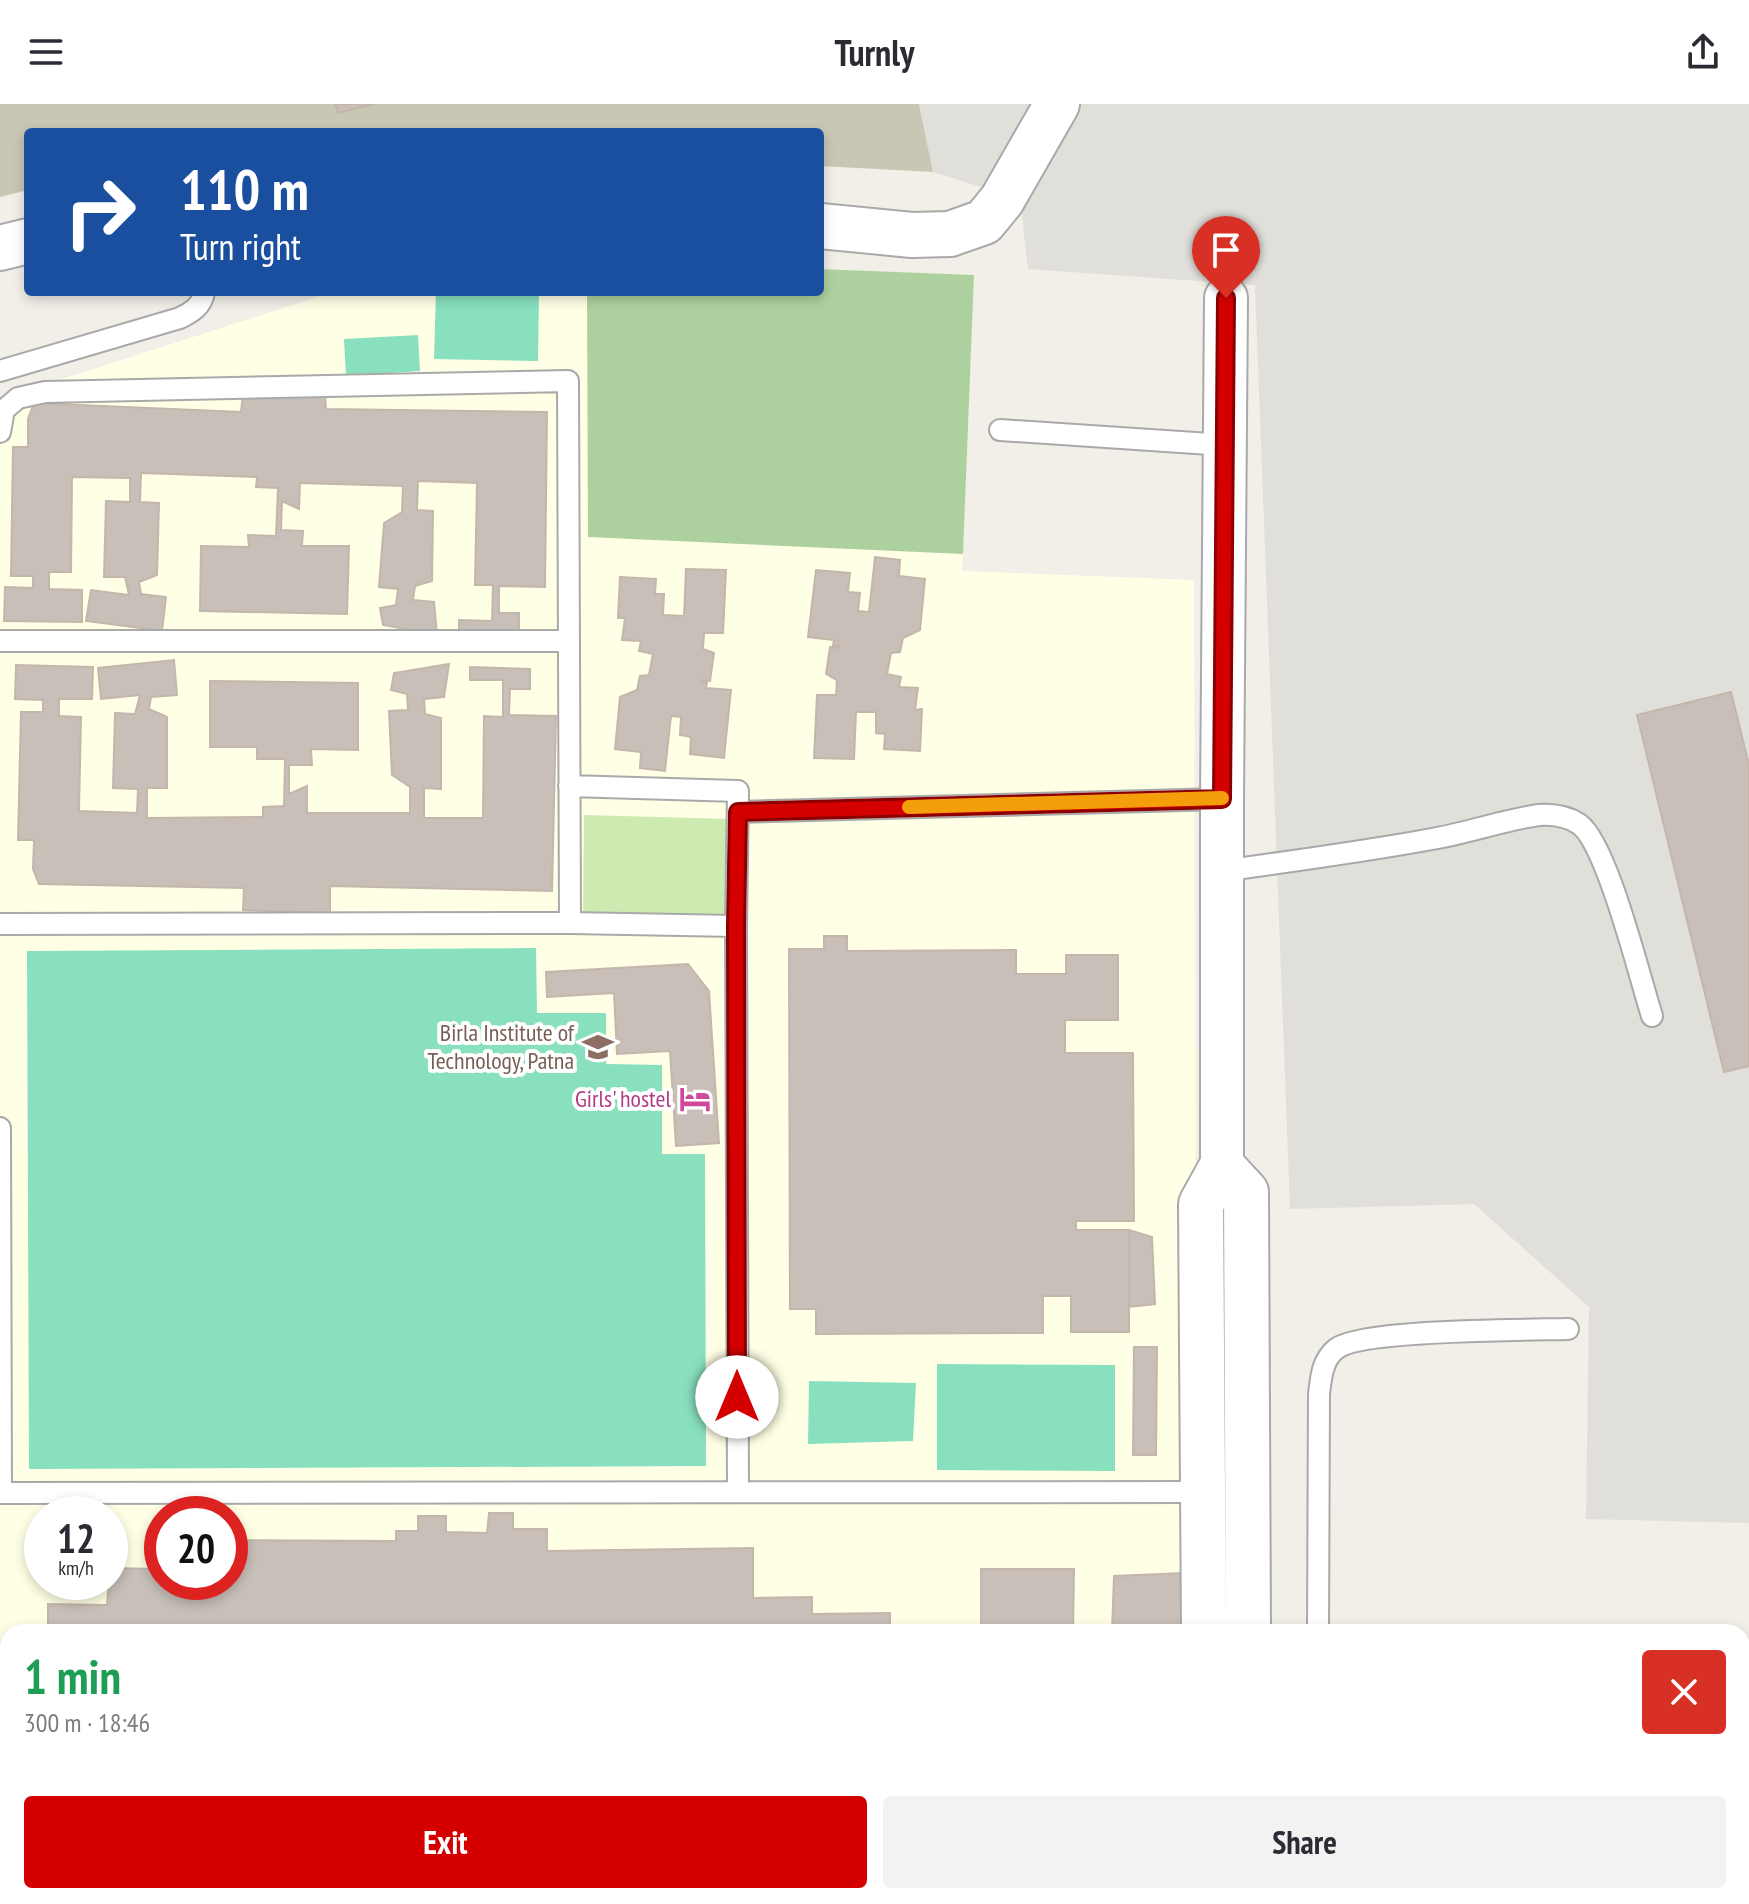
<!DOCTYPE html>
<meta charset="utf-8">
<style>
:root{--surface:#fff;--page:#f2f2f3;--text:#2b2b33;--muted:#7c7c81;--accent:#d40000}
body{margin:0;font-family:"PT Sans Narrow",sans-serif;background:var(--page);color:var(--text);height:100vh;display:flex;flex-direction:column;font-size:30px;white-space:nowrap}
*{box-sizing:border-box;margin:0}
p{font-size:26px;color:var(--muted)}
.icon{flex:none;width:44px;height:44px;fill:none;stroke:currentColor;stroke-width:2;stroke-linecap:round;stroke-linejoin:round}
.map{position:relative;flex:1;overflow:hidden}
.details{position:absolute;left:0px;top:1520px;width:1750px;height:280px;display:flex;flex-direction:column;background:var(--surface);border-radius:24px 24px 0 0;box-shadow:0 4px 12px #0003}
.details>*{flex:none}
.guide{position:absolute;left:24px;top:24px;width:800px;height:168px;border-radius:8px;box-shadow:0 4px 12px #0003;background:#1a4fa0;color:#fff;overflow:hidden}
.speed{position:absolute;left:24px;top:1392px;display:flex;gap:16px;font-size:40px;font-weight:700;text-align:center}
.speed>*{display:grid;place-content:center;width:104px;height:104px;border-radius:50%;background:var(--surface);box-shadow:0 4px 12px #0003;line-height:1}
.speed small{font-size:20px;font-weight:400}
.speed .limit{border:12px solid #d22;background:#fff;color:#111}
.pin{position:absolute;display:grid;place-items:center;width:68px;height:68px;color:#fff;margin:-82px -34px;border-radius:50% 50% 50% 0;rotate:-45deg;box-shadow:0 0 8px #0007}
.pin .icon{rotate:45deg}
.me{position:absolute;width:88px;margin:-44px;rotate:0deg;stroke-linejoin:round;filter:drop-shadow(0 0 6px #0008)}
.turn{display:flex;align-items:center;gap:28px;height:168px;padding:0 24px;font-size:36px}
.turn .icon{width:104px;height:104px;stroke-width:2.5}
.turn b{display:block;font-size:56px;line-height:68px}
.round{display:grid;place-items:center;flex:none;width:84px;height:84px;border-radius:8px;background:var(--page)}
.head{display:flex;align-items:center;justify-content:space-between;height:136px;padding:0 24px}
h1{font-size:48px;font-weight:800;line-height:60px;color:#1e9e55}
.button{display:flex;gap:16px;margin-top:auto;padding:16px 24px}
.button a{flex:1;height:92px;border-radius:8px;background:var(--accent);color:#fff;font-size:32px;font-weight:800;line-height:92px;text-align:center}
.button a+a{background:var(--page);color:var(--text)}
header{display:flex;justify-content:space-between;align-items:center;height:104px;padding:0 24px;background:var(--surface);font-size:36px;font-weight:800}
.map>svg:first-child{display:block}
</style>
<header><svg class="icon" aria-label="menu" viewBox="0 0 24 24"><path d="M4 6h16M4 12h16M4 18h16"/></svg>Turnly<svg class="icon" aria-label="share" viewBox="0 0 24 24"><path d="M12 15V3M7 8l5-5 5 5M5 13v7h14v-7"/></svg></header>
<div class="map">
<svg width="1749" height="1800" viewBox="0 0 1749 1800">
<rect width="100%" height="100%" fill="#f2efe9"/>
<path fill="#ffffe5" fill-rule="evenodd" d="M820,165l154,6 -12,296 232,9 3,1052h-1189v264h1190v8h-1198v-1505l333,-107h487zM42,1410h68v68h-68zM162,1410h68v68h-68z"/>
<path fill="#e1dfda" d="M919,0h830v1419l-163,-4 3,-212 -115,-103 -184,5 -35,-924 -227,-16 -8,-70 -87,-27z"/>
<path fill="#c7c7b4" d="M0,0h919l14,68 -113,-6v-34h-792v58l-28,7z"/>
<path fill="#cdebb0" d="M584,711l148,4 -1,102 -148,-3z"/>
<path fill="#add19e" d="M820,165l154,6 -11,279 -375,-17 -1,-245h233z"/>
<path fill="#88e0be" d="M436,188h103l-1,69 -104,-2z
M418,231l2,36 -74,5 -2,-37z
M536,844l1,65h69v51l56,1v89h43l1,312 -677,3 -2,-518z
M937,1260l178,1v106l-178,-1z
M809,1277l107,2 -3,58 -105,3z"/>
<path fill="#c7bfb8" stroke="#c4b6ab" stroke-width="2" d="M335,0h40l-37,9z
M243,289l82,1 1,15 221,3 -2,175 -46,-1v27h20v20h-60v-13l33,1 1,-36h-18l2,-102 -59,-2 -1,29 16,1 -1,70 -17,5 -2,14 21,2 3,33 -54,-10 -3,-17 16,-3 2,-16 -19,-2 5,-64 18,-11 1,-26 -103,-3 -1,26 -17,-8 -1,29 22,1 -1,15h47l-2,68 -147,-3 1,-65 48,1 -1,-12 28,1 2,-48 -22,-1 1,-10 -116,-4 -1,29 19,1 -2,72 -18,7 2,12 25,3 -4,34 -76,-10 5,-31 38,5 -4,-18h-21l2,-76 24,1v-24l-58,-1 -1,95h-22v17l33,1v32l-78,-1 1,-34 28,1v-12h-22l2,-129h15v-28l6,-16 207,9z
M875,453l25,3 -1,16 26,3 -5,51 -17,8 -3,14 -9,1 -4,21 14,3 -2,10 19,1 -3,22 7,-1 -2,42 -36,-2 1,-15 -9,-1v-21h-20l-2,47 -40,-1 3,-63h19l1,-15 -11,-6 4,-27 9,1v-2h-6l1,-6 -26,-3 8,-67 34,3 -2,19 12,1 -2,18 11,1z
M686,465l40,1 -3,63h-19l-1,16 11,4 -4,28 -9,-1 -1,2h7l-1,6 25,2 -7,68 -34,-4 1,-17 -11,-2 1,-18 -10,-1 -6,55 -25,-3 1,-16 -26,-3 5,-52 17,-7 3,-14 9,-1 4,-21 -14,-3 2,-10 -19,-1 3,-22h-7l2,-41 36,2 -1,15h9l-1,21 21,1z
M174,556l3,35 -26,2 -2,12 18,8v71h-20v30l116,-1v-10l21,-1 1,-47h-28v-12h-47v-66l148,2v67l-47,-1 1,16h-23v29l18,-8v27h103v-26l-18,-12 -3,-64 19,-1 -1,-16 -16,-4 3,-17 55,-9 -5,33 -20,2 1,15 16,4v71l-17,-1v30h59l1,-102 19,1v-37h-33v-13l60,2v20h-20l-1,26 47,1 -4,175 -222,-5v27l-87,-3 1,-22 -205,-4 -6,-15 1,-29h-16l3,-128h22v-12l-28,-1 1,-34 77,2 -1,32h-33v17l22,1 -2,94 58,2 1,-24 -25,-1 2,-75 20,1 5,-19 -39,4 -3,-31z
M1731,588l18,73v301l-25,6 -87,-357z
M824,832h23v15l169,-1v24h50v-19h52v65h-53v33h68l1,168h-58v9h53v102h-58v-36h-28v37l-227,1v-25h-26l-1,-360h35z
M688,860l21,27 10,152 -43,3 -6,-95 -53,3 -3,-61 -67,4 -1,-25z
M1129,1126l23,7 3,67 -26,3z
M1134,1243h23l-1,108h-23z
M489,1409h24v16h34v22l206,-3v50l59,-1v17l78,-1v19h-842v-28l59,1 3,-37 52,1v13h68v-42l166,1v-10h22v-15h28v16l41,1z
M981,1465h93l-1,63h-92z
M1184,1469l-1,59h-71l2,-56z
M0,1598h8v194h1029l-1,8h-1036z"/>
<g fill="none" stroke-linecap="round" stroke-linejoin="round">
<defs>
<path id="service" d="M0,267l180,-53c12,-6 22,-12 24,-26
M1000,326l225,15
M0,328l4,-22 14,-12 27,-6 523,-11 2,542 166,3 2,565
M0,537h569
M569,682l169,5 -2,135
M738,708l484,-13
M1222,767c70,-10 140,-19 210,-32 36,-6 71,-19 107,-24 15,-1 28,1 40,9 28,19 61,155 73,192
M0,820l570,-1
M0,1024l1,365
M0,1389l1208,-1
M1318,1528l1,-238c2,-16 3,-34 17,-45 24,-20 192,-19 232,-20
M1317,1800v-8"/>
<path id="minor" d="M1222,1062v-367l4,-501"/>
<path id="tertiary" d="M820,122l92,9 38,-1 34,-12 18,-22 55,-96
M0,144l28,-7
M1204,1528l-3,-428 21,-38 24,26 2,440
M1206,1792v8
M1250,1792v8"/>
</defs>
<use href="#service" stroke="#a9a9a9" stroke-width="24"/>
<use href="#minor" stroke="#a9a9a9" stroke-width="46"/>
<use href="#tertiary" stroke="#a9a9a9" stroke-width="48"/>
<use href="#service" stroke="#fff" stroke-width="20"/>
<use href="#minor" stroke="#fff" stroke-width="42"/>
<use href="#tertiary" stroke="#fff" stroke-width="44"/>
</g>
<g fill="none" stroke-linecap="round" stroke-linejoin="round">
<defs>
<path id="route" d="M737,1293l-1,-471 2,-114 484,-13 4,-501"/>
</defs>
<use href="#route" stroke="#8a0000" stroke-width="20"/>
<use href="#route" stroke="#d40000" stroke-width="14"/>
<path stroke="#f59e0b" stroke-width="14" d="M909,703l313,-9"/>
</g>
<defs>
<symbol id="university-bare" viewBox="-9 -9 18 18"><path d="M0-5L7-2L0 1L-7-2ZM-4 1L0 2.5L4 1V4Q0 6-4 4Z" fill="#8d6e63" stroke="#fff" stroke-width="2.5" paint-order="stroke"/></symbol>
<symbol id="hotel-bare" viewBox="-9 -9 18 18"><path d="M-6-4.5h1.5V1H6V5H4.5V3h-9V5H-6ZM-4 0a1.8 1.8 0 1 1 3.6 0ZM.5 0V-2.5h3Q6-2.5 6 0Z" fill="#d1479c" stroke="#fff" stroke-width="2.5" paint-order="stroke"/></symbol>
</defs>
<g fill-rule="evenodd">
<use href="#university-bare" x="576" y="921" width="44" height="44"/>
<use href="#hotel-bare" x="673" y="973" width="44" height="44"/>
</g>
<g text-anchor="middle" stroke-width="8" stroke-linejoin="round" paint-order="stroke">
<g font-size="24" fill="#785e54" stroke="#fff" text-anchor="end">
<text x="574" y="937">Birla Institute of<tspan x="574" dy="28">Technology, Patna</tspan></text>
</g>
<g font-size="24" fill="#b23c85" stroke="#fff" text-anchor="end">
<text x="671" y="1003">Girls' hostel</text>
</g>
</g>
</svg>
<div class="speed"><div>12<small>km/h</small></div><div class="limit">20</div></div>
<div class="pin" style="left:1226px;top:194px;background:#d93025"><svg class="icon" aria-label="arrive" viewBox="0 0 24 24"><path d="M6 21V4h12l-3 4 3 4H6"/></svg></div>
<svg class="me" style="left:737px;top:1293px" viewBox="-20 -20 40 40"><circle r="19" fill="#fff"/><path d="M0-13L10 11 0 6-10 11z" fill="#d40000"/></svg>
<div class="guide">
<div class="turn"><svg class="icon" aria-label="right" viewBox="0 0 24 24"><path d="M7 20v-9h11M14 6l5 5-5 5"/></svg><div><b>110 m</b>Turn right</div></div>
</div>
<section class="details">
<div class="head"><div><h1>1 min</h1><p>300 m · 18:46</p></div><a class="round" style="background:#d93025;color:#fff"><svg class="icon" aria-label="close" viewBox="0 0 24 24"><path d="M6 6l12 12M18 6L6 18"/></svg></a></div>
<div class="button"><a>Exit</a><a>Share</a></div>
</section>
</div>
